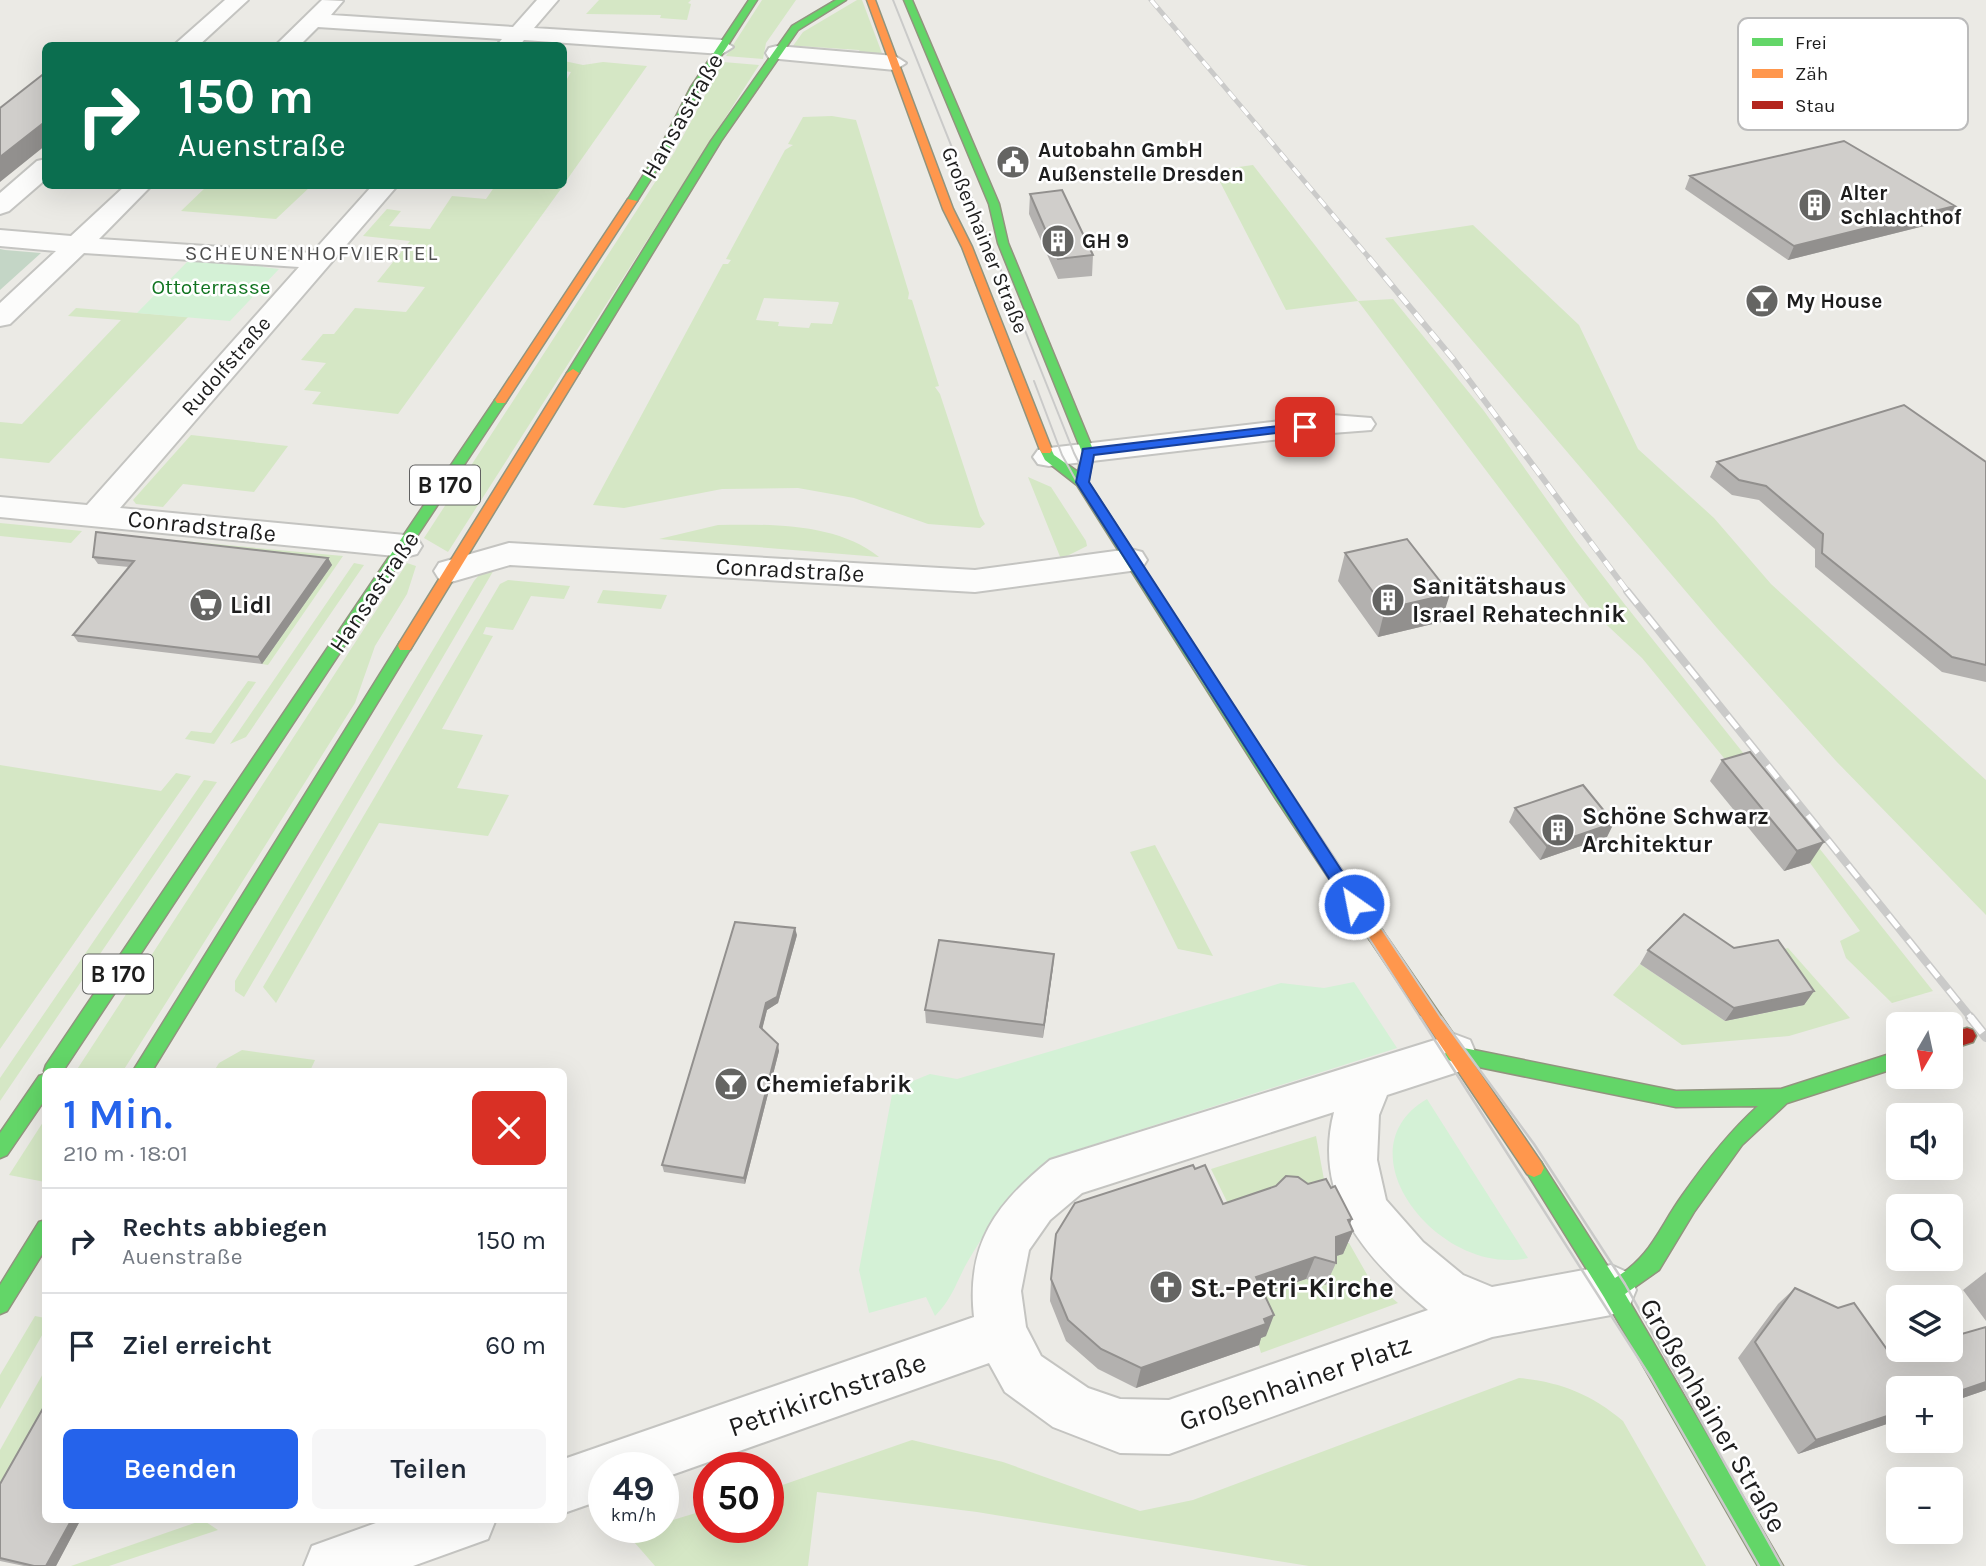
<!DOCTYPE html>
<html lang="de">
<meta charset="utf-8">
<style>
:root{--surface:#fff;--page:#f6f6f7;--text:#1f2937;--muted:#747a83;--line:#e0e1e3;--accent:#2563eb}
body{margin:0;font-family:Karla,sans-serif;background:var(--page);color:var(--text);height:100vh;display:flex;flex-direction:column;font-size:26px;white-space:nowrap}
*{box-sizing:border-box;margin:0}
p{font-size:23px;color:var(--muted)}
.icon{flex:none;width:38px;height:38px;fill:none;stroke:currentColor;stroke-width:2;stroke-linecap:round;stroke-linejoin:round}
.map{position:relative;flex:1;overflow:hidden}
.panel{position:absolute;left:42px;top:1068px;width:525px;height:455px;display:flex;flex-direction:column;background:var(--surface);border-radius:10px;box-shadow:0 7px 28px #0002}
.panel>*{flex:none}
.guide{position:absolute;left:42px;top:42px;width:525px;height:147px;border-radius:10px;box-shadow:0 7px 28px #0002;background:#0b6e4f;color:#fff;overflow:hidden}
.needle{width:46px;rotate:189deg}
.controls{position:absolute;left:1886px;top:1012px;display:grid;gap:14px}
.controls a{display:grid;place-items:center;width:77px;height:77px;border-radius:10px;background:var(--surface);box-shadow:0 7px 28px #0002;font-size:35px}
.speed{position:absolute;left:588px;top:1452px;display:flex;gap:14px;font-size:35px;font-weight:700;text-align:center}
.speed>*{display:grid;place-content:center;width:91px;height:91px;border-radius:50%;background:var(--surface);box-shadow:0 7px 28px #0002;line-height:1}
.speed small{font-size:18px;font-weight:400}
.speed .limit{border:10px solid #d22;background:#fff;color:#111}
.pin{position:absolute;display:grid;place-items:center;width:60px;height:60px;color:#fff;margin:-30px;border-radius:14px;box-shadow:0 4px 10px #0006}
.me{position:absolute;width:77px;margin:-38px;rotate:327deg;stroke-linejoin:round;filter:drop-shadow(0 0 5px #0008)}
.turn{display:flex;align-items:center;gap:24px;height:147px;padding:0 21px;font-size:32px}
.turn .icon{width:91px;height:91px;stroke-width:2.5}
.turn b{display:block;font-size:49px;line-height:60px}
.round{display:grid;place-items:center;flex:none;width:74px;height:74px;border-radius:10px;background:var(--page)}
.head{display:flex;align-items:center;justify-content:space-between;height:119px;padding:0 21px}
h1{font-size:42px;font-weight:600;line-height:52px;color:var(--accent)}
.cta{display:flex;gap:14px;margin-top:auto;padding:14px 21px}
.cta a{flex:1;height:80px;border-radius:10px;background:var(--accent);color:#fff;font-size:28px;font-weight:600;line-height:80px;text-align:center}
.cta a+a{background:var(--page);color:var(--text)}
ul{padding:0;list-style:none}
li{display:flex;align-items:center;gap:21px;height:105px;padding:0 21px;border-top:2px solid var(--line)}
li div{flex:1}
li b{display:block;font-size:26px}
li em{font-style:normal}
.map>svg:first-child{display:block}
</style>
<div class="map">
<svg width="1986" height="1566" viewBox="0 0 1986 1566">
<rect width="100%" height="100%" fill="#ebeae5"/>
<path fill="#d5e7c5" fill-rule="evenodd" d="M599,0h92l-3,3 3,1 -4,16 -27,-2 1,-3 -75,-1z
M762,0h34l-30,43 -3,16 -37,-3z
M857,0h5l21,56h-20l-4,-6 -60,-4 -4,5 -5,-1 13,-18z
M564,61l19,4 20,-3 44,4 -83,118v-100l7,-12 -7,-1z
M723,62l36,3 -311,487 -24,-14 250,-385z
M832,116l24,4 53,173 -1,6 4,1 27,86 -4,1 5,7 40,122 5,8 -5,4 -52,-4 -74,-26 -56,-10 -76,1 -98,19 -31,-3 130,-241h5l3,-4 -5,-1 59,-109 8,-5 -5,-1 15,-27zM764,298l74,4 1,1 -7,21 -21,-1 -2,5 -31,-2 1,-4 -23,-2z
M1253,165l105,136 35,-2 91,112 92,130 50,65 307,385 -41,12 -46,-45 -6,-17 20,-10 -50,-68 -168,-205 -49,-46 -235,-311 -72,9 -68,-132 -8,-7z
M207,186h104l-35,33 -95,-8z
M495,186h68l-165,228 -86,-10 9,-12 -17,-2 22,-27 -25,-3 22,-26h11l21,-26 51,4 19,-25 -48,-5 33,-41 -47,-5 24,-27 14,2 -12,15 41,3 22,-33 34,3z
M1473,225l106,100 59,124 76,69 57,66 215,196v135l-150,-154 -119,-133 -332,-390z
M76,308l112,9 -139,146 -49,-5v-36l22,2 99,-104 -53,-4z
M191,435l97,11 -34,46 -71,-8 -20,23 -27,-3 -3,-4z
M1028,477l23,10 35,54 1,5 -26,13z
M0,523l82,8 -11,12 -71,-7z
M718,525c51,-1 119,-2 161,32l-220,-18z
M130,536l213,20 -75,109 -6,-1z
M354,563l10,2 -118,172 -16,7z
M407,563l9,3 -9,28 -32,52 -20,57 -232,368h-47z
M495,568l-251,429 -9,-6v-10l239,-400 6,-7z
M508,580l62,6 -6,13 -33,-3 -18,34 -27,-3 -3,7 10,2 -51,93 41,6 -26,53 52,7 -21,41 -109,-13 -103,180 -13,-16 237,-403z
M603,590l64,5 -6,14 -64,-6z
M248,681l8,1 -42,62 -29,-5 6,-8 20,2z
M0,765l161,26 15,-18 15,3 -191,273z
M204,780l13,2 -217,319v-23z
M1155,845l58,111 -35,-7 -48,-97z
M1788,948l62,70 -61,18 -107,9 -69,-50 27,-31 85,57 78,-16 -34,-52z
M242,1050l73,10 -5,11h-96l5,-8z
M45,1119v63l-36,-7z
M1316,1136l9,49 -89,35 -25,-51z
M1342,1242l7,1 20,35 29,25 -137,50 -15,-54 60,-20z
M35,1316l10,2v12l-45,79v-34z
M45,1370v51l-45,82v-53z
M1519,1378c41,4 72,16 104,43l83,145h-397l-332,-54 -160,-20 -9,74h-153l-27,-31 22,-7h13v-5l46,-14v19h59v-38l144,-50 91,22 137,49 53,-11z
M203,1520l15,10 -109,36h-38z"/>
<path fill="#c4d6c6" d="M0,249l5,1 36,3 -41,37z"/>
<path fill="#d4f1d6" d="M209,256l50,4 4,7 16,2 -49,52 -93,-8 51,-52z
M1354,982l43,66 -330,105c-45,26 -73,64 -99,108 -12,21 -15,37 -33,55l-9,-19 -57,16 -10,-43 34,-181 37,-15 27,5 324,-96 43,5z
M1427,1099l12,19 89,140c-88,20 -190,-107 -101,-159z"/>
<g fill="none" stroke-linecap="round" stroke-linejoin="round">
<defs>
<path id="street" d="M225,0h23l-50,46h-25z
M322,0l21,1 -12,14 182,12 24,-27h21l-24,28 188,12 11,7 -11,7 -198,-14 -5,6h-23l6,-7 -184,-12 -19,19h-24z
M777,46l118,10 11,7 -11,7 -126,-12 -3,-5 3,-5z
M46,159v20l-37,32 -9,3v-21l37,-32z
M125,186h26l-52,53 213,14 60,-67h25l-277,322 285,27 12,3 5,8 -5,8 -12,3 -405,-40v-20l87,8 212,-238 -215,-14 -74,71 -10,2v-23l56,-52 -56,-5v-16l71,6z
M1332,415l39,3 4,6 -4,6 -39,3 -283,33 -11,-2 -5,-7 5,-7 11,-2z
M509,543l466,27 155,-21 12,3 5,8 -5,8 -12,3 -155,21 -465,-27 -59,17 -12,-3 -5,-8 5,-8z
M1454,1034l16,6 6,14 -6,14 -83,27 -8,20 -2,45 9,40 37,42 40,33 29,12 119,-22 18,8 7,17 -7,17 -18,8 -119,22 -323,117 -49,-1 -67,-26 -48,-35 -16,-29 -326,115v-10h-59v31l-40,14v-54l410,-142c-8,-73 22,-113 76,-157zM1334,1112c-22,86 32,147 94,198l-259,90 -49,-1 -32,-11 -47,-32 -15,-29 -5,-36 8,-41 21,-30 32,-27z
M387,1519h109l-8,20 -75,27h-109l8,-20z"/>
<path id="fast" d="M749,0h8l-56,87 -33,65 -31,49 -9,2 -1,-2 31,-49 33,-65z
M836,0h10l-48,30 -77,111 -142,232 -6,4 -4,-1 -2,-3 144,-232 81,-115z
M904,0h8l87,204 9,39 86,209 -6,30 200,309 94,139 3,5 -3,5 -6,2 -6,-2 -94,-141 -199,-314 -32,-25 -5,-10 2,-3h8l4,8 24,17 4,-20 -84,-209 -9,-39z
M501,396l6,4 -444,671h-17v27l-39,57 -7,3v-25l39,-57 6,-2 -1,-3 2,-6 449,-665z
M405,641l7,5 -260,425h-19l267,-429z
M1454,1046l222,45 105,-2 118,-38v16l-112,36 -45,42 -48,67 -35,58 -34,24 158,272h-25l-154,-269 -80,-129 3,-6 7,-3 7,3 74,116c36,-21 44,-50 67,-82 23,-33 46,-63 76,-90l-82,1 -222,-45 -6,-2 -3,-6 3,-6z
M46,1220v28l-39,63 -7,3v-29l39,-63z"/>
<path id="slow" d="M867,0h8l78,209 19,38 80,203 -2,3h-8l-2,-3 -78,-203 -19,-38z
M628,199l9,2 -132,202h-8l-2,-3z
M573,369l6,4 -169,277h-10l-2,-4 2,-4 167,-269z
M1376,928l6,2 159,232 3,6 -3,6 -7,3 -7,-3 -157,-234 -3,-5 3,-5z"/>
<path id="jam" d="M1967,1028l6,2 3,6 -3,6 -22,7v-16z"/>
</defs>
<use href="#street" stroke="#c4c4c1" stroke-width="4"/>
<use href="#fast" stroke="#91947e" stroke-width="3"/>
<use href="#slow" stroke="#91947e" stroke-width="3"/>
<use href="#jam" stroke="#91947e" stroke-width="3"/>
<use href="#street" fill="#fcfcfb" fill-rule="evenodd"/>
<use href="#fast" fill="#63d668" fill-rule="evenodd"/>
<use href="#slow" fill="#ff974d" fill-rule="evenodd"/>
<use href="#jam" fill="#b3261e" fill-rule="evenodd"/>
<path stroke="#cacac9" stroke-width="2" d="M893,0l181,453 28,56 340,510
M1034,381l28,74 16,29
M1190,661l231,358"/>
<path stroke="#cacac9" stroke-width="2.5" d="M1420,1017l231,361 108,188
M1441,1017l93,127 91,140 157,282"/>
<defs>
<path id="rail-far3" d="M1151,0l220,260"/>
<path id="rail-far2" d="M1369,258l85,102 174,232"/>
<path id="rail-far1" d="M1627,591l345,428"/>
<path id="rail" d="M1970,1017l16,20"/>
</defs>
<use href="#rail-far3" stroke="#cacac9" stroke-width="5"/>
<use href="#rail-far2" stroke="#cacac9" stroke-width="6"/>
<use href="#rail-far1" stroke="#cacac9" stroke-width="8"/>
<use href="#rail" stroke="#cacac9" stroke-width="10"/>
<use href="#rail-far3" stroke="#fff" stroke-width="3.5" stroke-dasharray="10" stroke-linecap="butt"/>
<use href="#rail-far2" stroke="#fff" stroke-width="4.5" stroke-dasharray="12" stroke-linecap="butt"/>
<use href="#rail-far1" stroke="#fff" stroke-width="5" stroke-dasharray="16" stroke-linecap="butt"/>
<use href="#rail" stroke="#fff" stroke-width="7" stroke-dasharray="20" stroke-linecap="butt"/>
</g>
<path fill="#b3b1af" d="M1690,176l265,30 -7,14 -160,40 -103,-71z
M1030,194l63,61 -1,21 -34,3 -29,-65z
M1717,462h269v220l-44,-10 -127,-105v-18l-56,-49 -27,-5 -22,-18z
M1345,553l96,69 -63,15 -40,-56z
M93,557l235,1 4,7 -70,99 -184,-22 -5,-7 56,-68 -31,-3z
M1722,760l88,103 -26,8 -74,-90z
M1515,808l92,29 -67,23 -31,-38z
M797,935l-19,68 -11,7 -5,19 17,22 -34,133 -81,-12 -2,-7z
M1734,948l80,43 -10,14 -79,16 -85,-57 8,-14z
M1054,954l-1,13 -10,71 -117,-15 -1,-13z
M1195,1169l28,35 53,-18 74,39 3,6 -10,23 -7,2v7l-10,22 -20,-6 -42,14 2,43 -5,2 -2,7 -123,43 -38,-19 -32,-28 -16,-40 1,-22z
M1986,1272v49l-23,-31z
M1795,1288l96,67 95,-28v63l-188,64 -60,-96 40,-54z
M0,1484l46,35h35l-25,47h-32l-24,-5z"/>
<path fill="#92908e" d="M46,121v24l-46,37v-25z
M1955,206l-7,14 -160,40 6,-14z
M328,558l4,7 -70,99 -4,-7z
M1450,594l-9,28 -63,15 7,-28z
M1614,823l-7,14 -67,23 7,-14z
M1824,842l-14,21 -26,8 13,-20z
M795,928l2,7 -19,68 -11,7 -6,24 -1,-7 6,-24z
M1054,954l-1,13 -10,71 1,-13z
M1814,991l-10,14 -79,16 9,-13z
M778,1044l1,7 -34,133 -1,-6z
M1352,1219l-6,14 7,-2 -10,23 -17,5 10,-22 12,-17z
M1315,1257l-9,22 -57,19 7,-21z
M1274,1315l-8,21 -5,2 -2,7 -123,43 5,-20z
M1986,1382v8l-35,12v-8z
M1899,1412v8l-101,34 18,-14z
M72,1519h9l-25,47h-10z"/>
<path fill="#d0cecb" stroke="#92908e" stroke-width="2" d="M46,72v49l-46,36v-49z
M1844,141l111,65 -161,40 -104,-70z
M1062,190l31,65 -35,4 -28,-65z
M1904,405l82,57v203l-34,-8 -130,-104 1,-19 -57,-48 -27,-6 -22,-18z
M96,532l232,26 -70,99 -185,-22 61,-74 -41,-4z
M1407,539l43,55 -65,15 -40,-56z
M1750,752l74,90 -27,9 -75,-91z
M1583,785l31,38 -67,23 -32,-38z
M1684,914l50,34 44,-8 36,51 -80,17 -86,-58z
M735,922l60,6 -18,69 -11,6 -6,24 18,17 -34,134 -82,-13z
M939,940l115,14 -10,71 -119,-15z
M1193,1165l2,4 10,-4 18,39 53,-18 10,-10 12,1 10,7 18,-5 5,9 4,-2 17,33 -4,1 5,11 -17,6v26l-21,-6 -59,20 18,38 -10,4 2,5 -125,44 -40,-19 -33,-29 -17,-41 5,-45 19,-31z
M1795,1288l43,20 16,-5 37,52 20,-6h40v-12l35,-10v55l-35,12v-6h-52v24l-83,28 -61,-98z
M46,1403v116h26l-26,47h-12l-34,-8v-74z"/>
<path fill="#2563eb" stroke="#184099" stroke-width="2" d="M1305,423l4,1v5l-215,26 -5,27 271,417 3,5 -3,4h-12l-272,-426 7,-33z"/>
<defs>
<symbol id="civic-disc" viewBox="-11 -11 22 22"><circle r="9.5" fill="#656563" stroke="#fff"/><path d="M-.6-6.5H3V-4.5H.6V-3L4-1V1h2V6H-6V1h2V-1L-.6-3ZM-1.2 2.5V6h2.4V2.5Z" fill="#fff"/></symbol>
<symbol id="building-disc" viewBox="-11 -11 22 22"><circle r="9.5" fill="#656563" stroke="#fff"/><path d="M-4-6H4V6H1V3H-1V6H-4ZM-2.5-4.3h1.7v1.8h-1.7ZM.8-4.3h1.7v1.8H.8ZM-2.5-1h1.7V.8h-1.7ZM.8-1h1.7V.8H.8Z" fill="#fff"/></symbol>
<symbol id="bar-disc" viewBox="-11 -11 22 22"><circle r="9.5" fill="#656563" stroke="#fff"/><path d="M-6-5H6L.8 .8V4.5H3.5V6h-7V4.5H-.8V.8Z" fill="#fff"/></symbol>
<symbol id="supermarket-disc" viewBox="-11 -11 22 22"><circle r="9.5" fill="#656563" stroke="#fff"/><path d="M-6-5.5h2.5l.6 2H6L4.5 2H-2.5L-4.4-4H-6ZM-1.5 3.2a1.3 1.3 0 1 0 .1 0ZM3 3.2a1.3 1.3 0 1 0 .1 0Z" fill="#fff"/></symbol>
<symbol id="church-disc" viewBox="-11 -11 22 22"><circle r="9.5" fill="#656563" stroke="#fff"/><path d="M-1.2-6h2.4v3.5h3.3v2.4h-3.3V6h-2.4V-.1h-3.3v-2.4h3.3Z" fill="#fff"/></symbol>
</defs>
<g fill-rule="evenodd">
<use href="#civic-disc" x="994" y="143" width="38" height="38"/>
<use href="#building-disc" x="1796" y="186" width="38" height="38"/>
<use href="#building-disc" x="1039" y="222" width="38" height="38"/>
<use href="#bar-disc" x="1743" y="282" width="38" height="38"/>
<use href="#building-disc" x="1369" y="581" width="38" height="38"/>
<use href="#supermarket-disc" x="187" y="586" width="38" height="38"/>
<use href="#building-disc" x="1539" y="811" width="38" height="38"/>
<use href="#bar-disc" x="712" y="1065" width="38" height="38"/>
<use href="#church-disc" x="1147" y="1268" width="38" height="38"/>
</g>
<g text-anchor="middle" stroke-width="5" stroke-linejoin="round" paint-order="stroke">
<g font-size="21" font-weight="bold" fill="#1d1d1d" stroke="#fff" text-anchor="start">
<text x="1038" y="157">Autobahn GmbH<tspan x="1038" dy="24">Außenstelle Dresden</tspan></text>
<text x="1840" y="200">Alter<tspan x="1840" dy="24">Schlachthof</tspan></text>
<text x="1082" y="248">GH 9</text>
<text x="1786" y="308">My House</text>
</g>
<g font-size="21" fill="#1d1d1d" stroke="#fff">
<text transform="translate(985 240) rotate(68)" y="7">Großenhainer Straße</text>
<text transform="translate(226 366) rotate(-49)" y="7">Rudolfstraße</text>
</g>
<g font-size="21" letter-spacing="2" fill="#505050" stroke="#fff">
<text x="312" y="260">SCHEUNENHOFVIERTEL</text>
</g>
<g font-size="21" fill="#117421" stroke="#fff">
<text x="211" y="294">Ottoterrasse</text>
</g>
<g fill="#fff" stroke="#616161" stroke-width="2">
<rect x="410" y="465.5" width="70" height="39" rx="5"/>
<rect x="83" y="954.5" width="70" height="39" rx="5"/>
</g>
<g font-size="23" font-weight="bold" fill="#1d1d1d">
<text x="445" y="493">B 170</text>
<text x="118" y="982">B 170</text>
</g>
<g font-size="24" fill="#1d1d1d" stroke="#fff">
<text transform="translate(682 116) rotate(-60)" y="8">Hansastraße</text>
<text transform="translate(202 526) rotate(6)" y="8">Conradstraße</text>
<text transform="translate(790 570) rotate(3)" y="8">Conradstraße</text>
<text transform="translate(374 592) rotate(-56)" y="8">Hansastraße</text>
</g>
<g font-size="24" font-weight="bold" fill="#1d1d1d" stroke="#fff" text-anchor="start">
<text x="1412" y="594">Sanitätshaus<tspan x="1412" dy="28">Israel Rehatechnik</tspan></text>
<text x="230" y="613">Lidl</text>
<text x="1582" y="824">Schöne Schwarz<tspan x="1582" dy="28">Architektur</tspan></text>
<text x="756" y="1092">Chemiefabrik</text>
</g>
<g font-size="28" font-weight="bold" fill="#1d1d1d" stroke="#fff" text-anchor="start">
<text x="1190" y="1297">St.-Petri-Kirche</text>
</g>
<g font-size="28" fill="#1d1d1d" stroke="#fff">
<text transform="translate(1295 1382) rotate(-19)" y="10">Großenhainer Platz</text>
<text transform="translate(827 1394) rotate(-19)" y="10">Petrikirchstraße</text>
<text transform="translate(1714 1415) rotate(60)" y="10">Großenhainer Straße</text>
</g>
</g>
<rect x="1738" y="18" width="230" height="112" rx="10" fill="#fff" stroke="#bbb" stroke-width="2"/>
<rect x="1752" y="38" width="31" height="8" fill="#63d668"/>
<rect x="1752" y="69" width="31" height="9" fill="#ff974d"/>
<rect x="1752" y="101" width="31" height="8" fill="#b3261e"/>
<g font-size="19" fill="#1d1d1d">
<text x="1795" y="49">Frei</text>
<text x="1795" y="80">Zäh</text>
<text x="1795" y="112">Stau</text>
</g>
</svg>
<div class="controls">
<a><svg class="needle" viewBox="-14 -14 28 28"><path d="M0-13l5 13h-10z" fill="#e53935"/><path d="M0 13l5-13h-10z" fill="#747a83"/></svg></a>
<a><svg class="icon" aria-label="sound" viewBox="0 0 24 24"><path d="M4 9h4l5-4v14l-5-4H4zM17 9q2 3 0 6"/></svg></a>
<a><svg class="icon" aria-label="search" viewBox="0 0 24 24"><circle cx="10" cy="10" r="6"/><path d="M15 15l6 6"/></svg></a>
<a><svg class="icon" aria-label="layers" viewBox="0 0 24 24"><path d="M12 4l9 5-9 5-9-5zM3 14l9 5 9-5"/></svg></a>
<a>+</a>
<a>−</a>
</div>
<div class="speed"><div>49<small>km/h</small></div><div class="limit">50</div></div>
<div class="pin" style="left:1305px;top:427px;background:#d93025"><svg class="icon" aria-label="arrive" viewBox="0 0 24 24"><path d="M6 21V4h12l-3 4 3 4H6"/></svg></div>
<svg class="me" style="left:1354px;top:904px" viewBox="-20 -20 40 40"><circle r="17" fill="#2563eb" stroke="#fff" stroke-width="3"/><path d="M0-11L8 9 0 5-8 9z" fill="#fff"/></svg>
<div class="guide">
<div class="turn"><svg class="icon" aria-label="right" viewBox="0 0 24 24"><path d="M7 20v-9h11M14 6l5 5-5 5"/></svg><div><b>150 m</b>Auenstraße</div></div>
</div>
<section class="panel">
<div class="head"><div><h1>1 Min.</h1><p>210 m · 18:01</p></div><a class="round" style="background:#d93025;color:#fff"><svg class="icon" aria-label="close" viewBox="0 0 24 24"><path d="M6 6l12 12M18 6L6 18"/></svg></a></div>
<ul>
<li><svg class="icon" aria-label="right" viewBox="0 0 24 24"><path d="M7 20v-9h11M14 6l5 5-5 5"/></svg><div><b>Rechts abbiegen</b><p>Auenstraße</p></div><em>150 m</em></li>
<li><svg class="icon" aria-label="arrive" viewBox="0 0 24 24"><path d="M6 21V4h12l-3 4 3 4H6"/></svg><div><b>Ziel erreicht</b></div><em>60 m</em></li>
</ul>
<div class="cta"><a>Beenden</a><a>Teilen</a></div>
</section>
</div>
